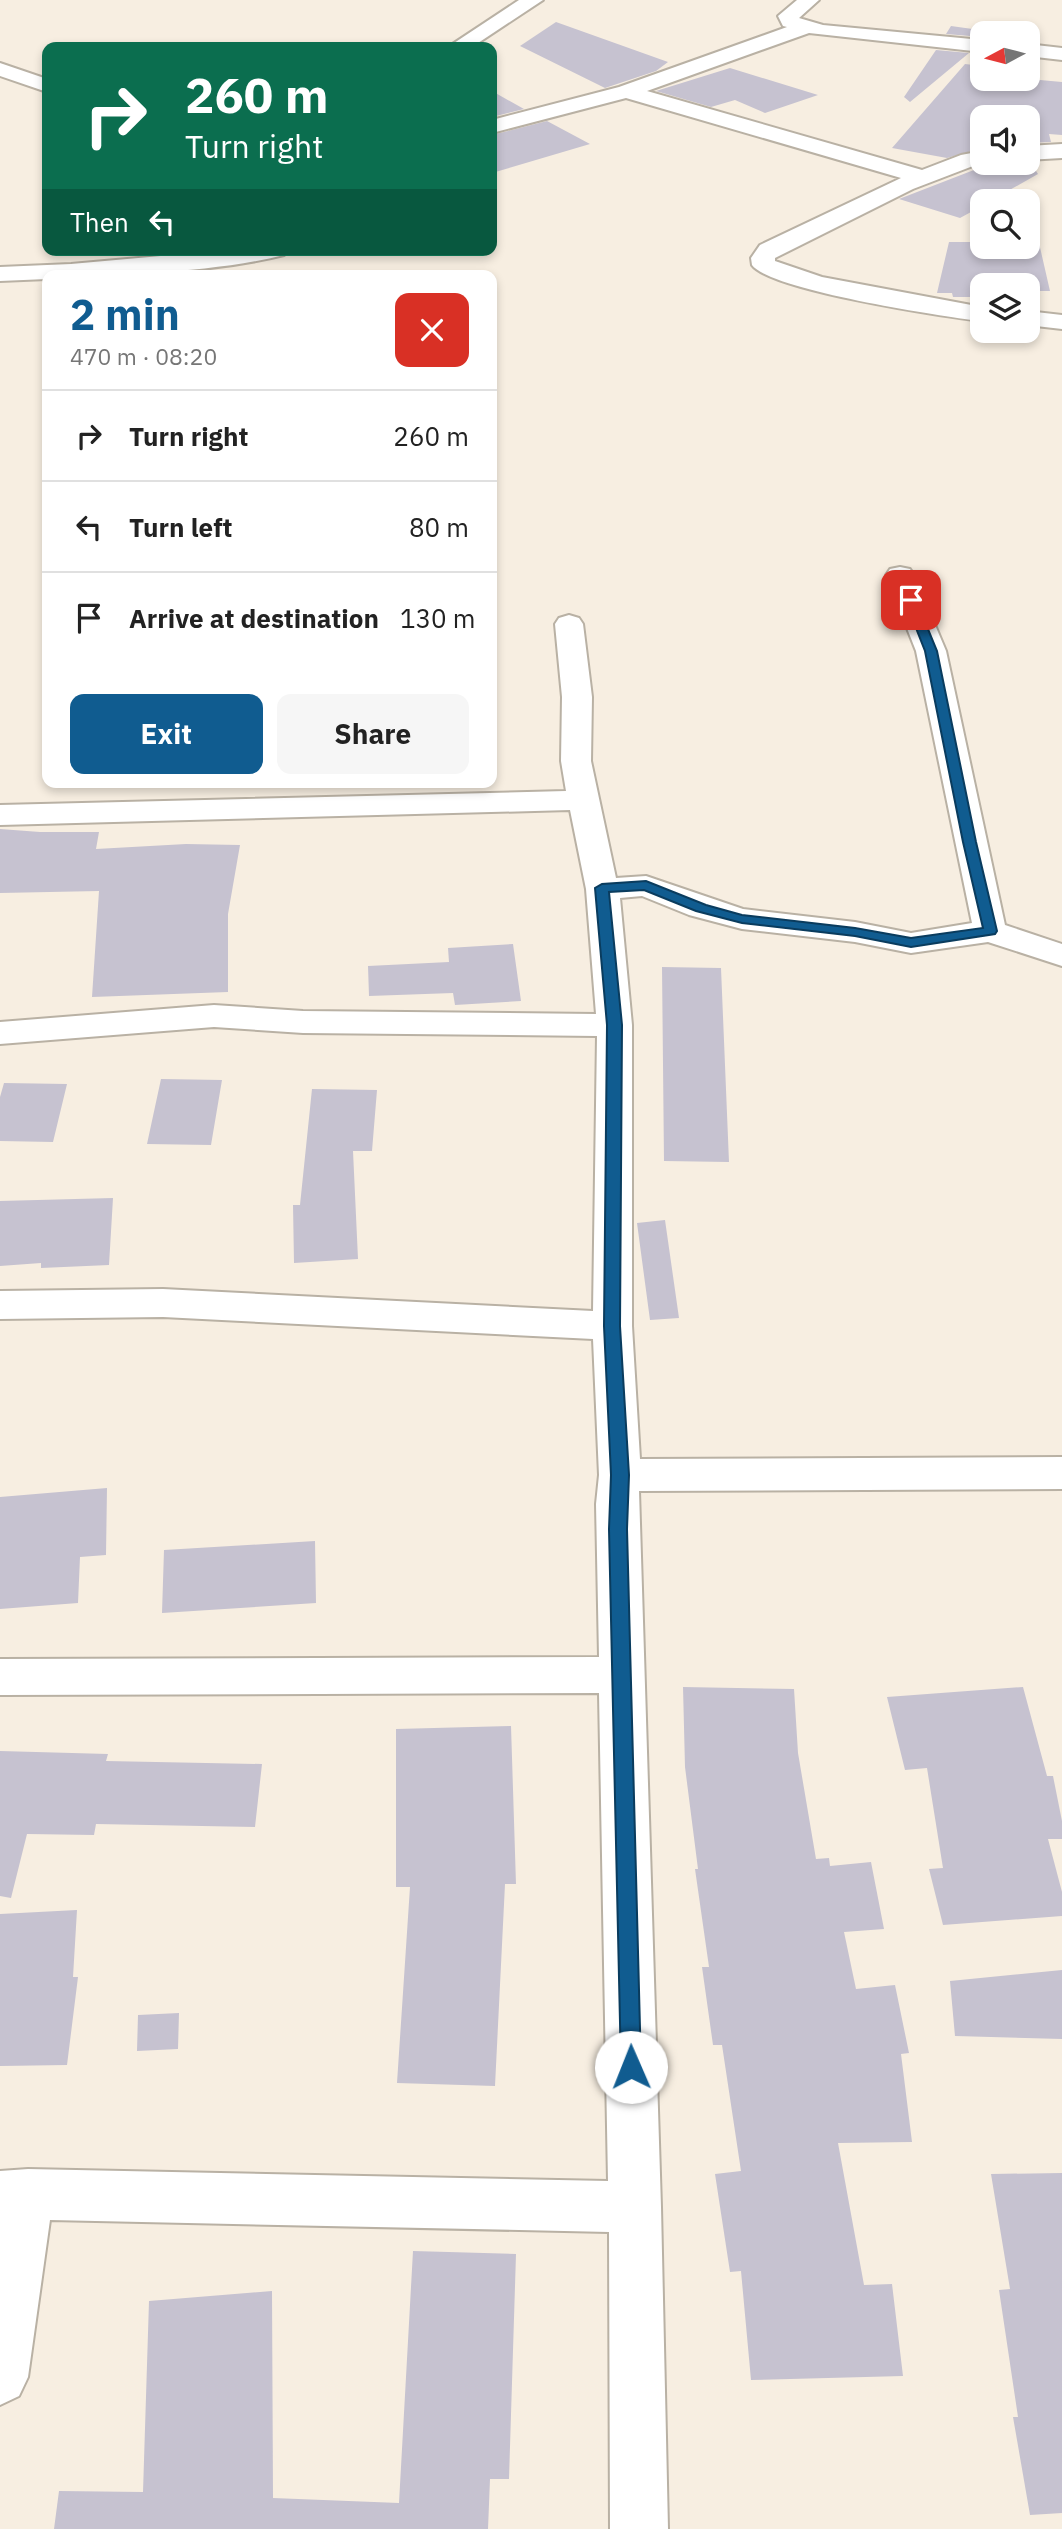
<!DOCTYPE html>
<meta charset="utf-8">
<style>
:root{--surface:#fff;--page:#f6f6f6;--text:#222;--muted:#767676;--line:#e0e0e0;--accent:#105c90}
body{margin:0;font-family:"IBM Plex Sans",sans-serif;background:var(--page);color:var(--text);height:100vh;display:flex;flex-direction:column;font-size:26px;white-space:nowrap}
*{box-sizing:border-box;margin:0}
p{font-size:23px;color:var(--muted)}
.icon{flex:none;width:38px;height:38px;fill:none;stroke:currentColor;stroke-width:2;stroke-linecap:round;stroke-linejoin:round}
.map{position:relative;flex:1;overflow:hidden}
.side{position:absolute;left:42px;top:270px;width:455px;height:518px;display:flex;flex-direction:column;background:var(--surface);border-radius:14px;box-shadow:0 4px 10px #0003}
.side>*{flex:none}
.banner{position:absolute;left:42px;top:42px;width:455px;height:214px;border-radius:14px;box-shadow:0 4px 10px #0003;background:#0b6e4f;color:#fff;overflow:hidden}
.needle{width:46px;rotate:263deg}
.fabs{position:absolute;left:970px;top:21px;display:grid;gap:14px}
.fabs a{display:grid;place-items:center;width:70px;height:70px;border-radius:14px;background:var(--surface);box-shadow:0 4px 10px #0003;font-size:35px}
.pin{position:absolute;display:grid;place-items:center;width:60px;height:60px;color:#fff;margin:-30px;border-radius:14px;box-shadow:0 4px 10px #0006}
.me{position:absolute;width:77px;margin:-38px;rotate:359deg;stroke-linejoin:round;filter:drop-shadow(0 0 5px #0008)}
.turn{display:flex;align-items:center;gap:24px;height:147px;padding:0 28px;font-size:32px}
.turn .icon{width:91px;height:91px;stroke-width:2.5}
.turn b{display:block;font-size:49px;line-height:60px}
.then{display:flex;align-items:center;height:66px;padding:0 28px;background:#0003;gap:14px;font-size:26px}
.round{display:grid;place-items:center;flex:none;width:74px;height:74px;border-radius:14px;background:var(--page)}
.head{display:flex;align-items:center;justify-content:space-between;height:119px;padding:0 28px}
h1{font-size:42px;font-weight:700;line-height:52px;color:var(--accent)}
.button{display:flex;gap:14px;margin-top:auto;padding:14px 28px}
.button a{flex:1;height:80px;border-radius:14px;background:var(--accent);color:#fff;font-size:28px;font-weight:700;line-height:80px;text-align:center}
.button a+a{background:var(--page);color:var(--text)}
ul{padding:0;list-style:none}
li{display:flex;align-items:center;gap:21px;height:91px;padding:0 28px;border-top:2px solid var(--line)}
li div{flex:1}
li b{display:block;font-size:26px}
li em{font-style:normal}
.map>svg:first-child{display:block}
</style>
<div class="map">
<svg width="1062" height="2529" viewBox="0 0 1062 2529">
<rect width="100%" height="100%" fill="#f7eee1"/>
<path fill="#c6c2d0" d="M556,22l112,40 -12,9 -51,17 -85,-42z
M951,26l43,6 -12,1v4l-36,-3z
M936,50l33,3 -59,49 -6,-5z
M965,64l17,2v13h45v-8h5l-3,8 33,3v53l-13,-1 2,8 -24,1v-26h-45v31l-35,10 -55,-10z
M730,68l88,27 -53,18 -30,-13 -24,7 -55,-16z
M492,91l32,18 -32,8z
M547,121l43,23 -98,29v-38z
M1030,162l8,12 -48,27h-8v5l-22,12 -61,-19 93,-36z
M949,242h33v5h45v-4h12l11,48h-23v-6h-45v12h-29l-1,-4h-15z
M0,829l40,3h59l-3,17 90,-5 54,1 -12,69v78l-136,5 7,-106 -99,2z
M513,944l8,57 -66,4 -2,-12 -84,3 -1,-30 81,-4 -1,-14z
M662,967l59,1 8,194 -65,-1z
M161,1079l61,1 -11,65 -64,-1z
M4,1083l63,1 -14,58 -53,-1v-44z
M312,1089l65,1 -5,61h-19l5,108 -64,4 -1,-58h7z
M113,1198l-4,67 -68,3v-5l-41,3v-65z
M665,1220l14,98 -29,2 -13,-97z
M107,1488l-1,67 -26,2 -2,46 -78,6v-112z
M315,1541l1,62 -154,10 2,-63z
M683,1687l111,2 4,64 18,106 13,-1 1,8 41,-4 13,67 -40,3 12,57 39,-4 14,68 -8,1 11,88 -74,1 26,142 28,-1 11,92 -152,4 -10,-109 -11,1 -15,-98 26,-3 -19,-126h-9l-11,-78h7l-14,-98h3l-13,-102z
M1023,1687l24,89h6l9,45v18h-14l14,53v24l-119,9 -14,-56 14,-1 -16,-100 -22,2 -18,-73z
M511,1726l5,158h-11l-10,202 -98,-3 13,-196h-14v-158z
M0,1751l108,3 -2,7 156,3 -7,63 -159,-3 -2,11 -67,-1 -16,64 -11,-2z
M77,1910l-4,67h5l-11,88 -67,1v-152z
M1062,1970v69l-107,-3 -5,-55z
M179,2013l-1,36 -41,2 1,-36z
M1062,2173v340l-32,2 -17,-98h5l-19,-127 11,-1 -19,-115z
M413,2251l103,3 -7,225h-19l-2,50h-434l5,-38 84,1 6,-191 123,-10 1,207 126,5z"/>
<g fill="none" stroke-linecap="round" stroke-linejoin="round">
<defs>
<path id="street" d="M519,0h24l-71,47h-24z
M797,0h22l-20,18 24,7 159,15v12l-173,-19 -162,58 275,79 39,-15 21,-4v12h7l-16,3 -60,23 -138,69v3l47,16 160,30v14c-37,-4 -212,-31 -230,-56l-1,-7 9,-13 141,-67 -275,-80 -134,35v-13l127,-33 168,-60 -4,-1 -5,-10z
M1027,44l35,4v12l-35,-4z
M0,63l47,16v13l-47,-16z
M1062,144v14l-35,2v-14z
M228,250h60l-4,5c-71,18 -163,20 -237,20v4l-47,2v-14l71,-3z
M1027,311l35,4v14l-35,-4z
M900,567l10,2 4,6 32,76 59,274 57,19v22l-74,-24 -77,11 -56,-11 -113,-13 -53,-14 -47,-19 -22,2 12,127v301l8,133 422,-2v32l-423,2 22,716 7,322h-58l-1,-297 -559,-12 -22,157 -9,19 -19,9v-234l28,-2 580,12 -9,-488 -599,2v-36l599,-2 -3,-153 3,-29 -6,-136 -430,-22 -163,2v-28l163,-2 430,22 4,-275 -294,-3 -89,-6 -214,17v-22l214,-17 89,6 293,3 -10,-125 -16,-79 -570,15v-20l566,-14 -5,-30 1,-64 -7,-73 4,-6 10,-3 10,3 4,6 9,73 -1,64 25,117 30,-2 97,33 112,13 56,11 61,-10 -56,-272 -30,-76 4,-6z"/>
</defs>
<use href="#street" stroke="#b9b1a4" stroke-width="4"/>
<use href="#street" fill="#fff" fill-rule="evenodd"/>
</g>
<path fill="#105c90" stroke="#0a3c5e" stroke-width="2" d="M906,598l10,2 21,51 39,191 21,89 -2,3 -84,13 -56,-11 -113,-13 -46,-12 -52,-21 -35,2 13,133 -2,301 9,149 -2,54 14,538 -3,7 -7,2 -7,-2 -3,-7 -12,-538 2,-54 -7,-149 3,-301 -12,-137 7,-4 44,-3 60,24 36,10 113,13 56,10 72,-10 -20,-86 -38,-191 -20,-51z"/>
</svg>
<div class="fabs">
<a><svg class="needle" viewBox="-14 -14 28 28"><path d="M0-13l5 13h-10z" fill="#e53935"/><path d="M0 13l5-13h-10z" fill="#767676"/></svg></a>
<a><svg class="icon" aria-label="sound" viewBox="0 0 24 24"><path d="M4 9h4l5-4v14l-5-4H4zM17 9q2 3 0 6"/></svg></a>
<a><svg class="icon" aria-label="search" viewBox="0 0 24 24"><circle cx="10" cy="10" r="6"/><path d="M15 15l6 6"/></svg></a>
<a><svg class="icon" aria-label="layers" viewBox="0 0 24 24"><path d="M12 4l9 5-9 5-9-5zM3 14l9 5 9-5"/></svg></a>
</div>
<div class="pin" style="left:911px;top:600px;background:#d93025"><svg class="icon" aria-label="arrive" viewBox="0 0 24 24"><path d="M6 21V4h12l-3 4 3 4H6"/></svg></div>
<svg class="me" style="left:631px;top:2067px" viewBox="-20 -20 40 40"><circle r="19" fill="#fff"/><path d="M0-13L10 11 0 6-10 11z" fill="#105c90"/></svg>
<div class="banner">
<div class="turn"><svg class="icon" aria-label="right" viewBox="0 0 24 24"><path d="M7 20v-9h11M14 6l5 5-5 5"/></svg><div><b>260 m</b>Turn right</div></div>
<div class="then">Then<svg class="icon" aria-label="left" viewBox="0 0 24 24"><path d="M17 20v-9H6M10 6l-5 5 5 5"/></svg></div>
</div>
<section class="side">
<div class="head"><div><h1>2 min</h1><p>470 m · 08:20</p></div><a class="round" style="background:#d93025;color:#fff"><svg class="icon" aria-label="close" viewBox="0 0 24 24"><path d="M6 6l12 12M18 6L6 18"/></svg></a></div>
<ul>
<li><svg class="icon" aria-label="right" viewBox="0 0 24 24"><path d="M7 20v-9h11M14 6l5 5-5 5"/></svg><div><b>Turn right</b></div><em>260 m</em></li>
<li><svg class="icon" aria-label="left" viewBox="0 0 24 24"><path d="M17 20v-9H6M10 6l-5 5 5 5"/></svg><div><b>Turn left</b></div><em>80 m</em></li>
<li><svg class="icon" aria-label="arrive" viewBox="0 0 24 24"><path d="M6 21V4h12l-3 4 3 4H6"/></svg><div><b>Arrive at destination</b></div><em>130 m</em></li>
</ul>
<div class="button"><a>Exit</a><a>Share</a></div>
</section>
</div>
